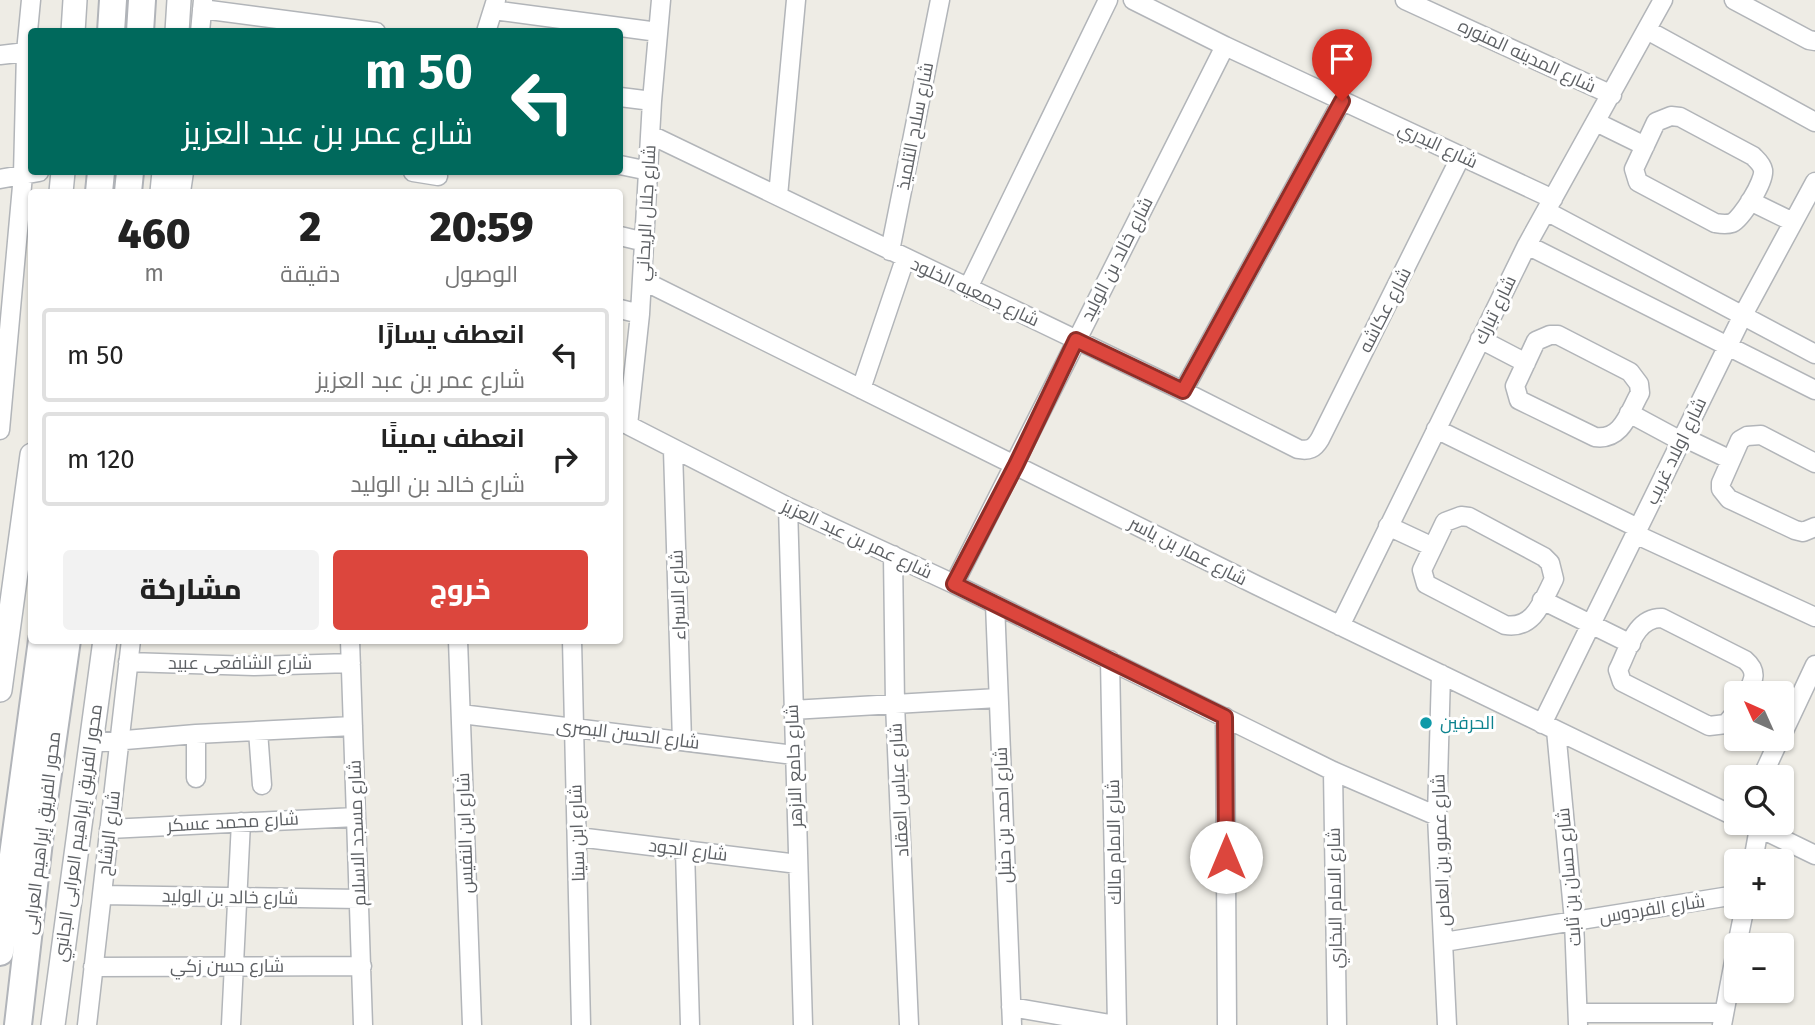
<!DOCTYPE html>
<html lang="ar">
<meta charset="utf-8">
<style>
:root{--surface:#fff;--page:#f2f2f2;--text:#222;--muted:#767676;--line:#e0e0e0;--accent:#dc463d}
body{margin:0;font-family:"Fira Sans",Cairo,sans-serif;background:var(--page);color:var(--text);direction:rtl;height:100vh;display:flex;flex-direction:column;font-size:26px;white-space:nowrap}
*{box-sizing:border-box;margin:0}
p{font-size:23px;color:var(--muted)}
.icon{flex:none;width:38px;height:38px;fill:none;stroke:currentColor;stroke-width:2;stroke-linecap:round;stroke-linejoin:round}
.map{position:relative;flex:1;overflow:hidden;direction:ltr}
.side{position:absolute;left:28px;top:189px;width:595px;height:455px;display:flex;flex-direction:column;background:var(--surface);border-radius:7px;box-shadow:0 2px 5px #0004;direction:rtl}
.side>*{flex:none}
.hud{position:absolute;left:28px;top:28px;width:595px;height:147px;border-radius:7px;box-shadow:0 2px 5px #0004;direction:rtl;background:#00695c;color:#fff;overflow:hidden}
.needle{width:46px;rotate:315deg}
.buttons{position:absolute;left:1724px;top:681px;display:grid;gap:14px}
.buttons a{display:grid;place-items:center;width:70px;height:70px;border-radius:7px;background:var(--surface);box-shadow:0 2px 5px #0004;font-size:35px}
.pin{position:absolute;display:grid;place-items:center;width:60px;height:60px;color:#fff;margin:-72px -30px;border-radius:50% 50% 50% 0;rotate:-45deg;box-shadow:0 0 7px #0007}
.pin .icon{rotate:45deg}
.me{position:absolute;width:77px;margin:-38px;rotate:0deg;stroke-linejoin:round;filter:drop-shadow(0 0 5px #0008)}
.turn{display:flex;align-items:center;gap:24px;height:147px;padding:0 35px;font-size:32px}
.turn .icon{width:91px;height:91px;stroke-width:2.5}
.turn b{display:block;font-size:49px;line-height:60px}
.eta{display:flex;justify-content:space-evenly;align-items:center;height:119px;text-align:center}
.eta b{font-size:42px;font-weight:800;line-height:49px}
.primary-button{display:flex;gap:14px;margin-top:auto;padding:14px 35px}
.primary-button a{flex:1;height:80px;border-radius:7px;background:var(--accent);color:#fff;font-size:28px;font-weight:800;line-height:80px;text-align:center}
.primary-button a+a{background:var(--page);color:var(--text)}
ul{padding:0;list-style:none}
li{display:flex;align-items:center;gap:21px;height:94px;margin:0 14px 10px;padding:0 21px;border:4px solid var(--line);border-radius:7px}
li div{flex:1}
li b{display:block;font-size:26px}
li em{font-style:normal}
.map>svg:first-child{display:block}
</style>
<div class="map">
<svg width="1815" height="1025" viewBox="0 0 1815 1025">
<rect width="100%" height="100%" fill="#eeece5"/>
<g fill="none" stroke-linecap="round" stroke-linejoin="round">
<defs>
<path id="minor" d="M1133,0l92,46 328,153
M1405,0l207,95
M1734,0l75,40 6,1
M202,9l174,23
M493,10l165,22
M1647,30l168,92
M200,32l3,-32
M486,32l10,-32
M0,55l26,-3
M620,97l32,4
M1671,116l9,1 73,39c4,4 9,8 10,14 2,11 -21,48 -31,53 -6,2 -11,1 -17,0l-77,-41 -4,-13 22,-47z
M1596,122l49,24
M651,135l532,256 115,58c11,2 16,0 22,-10l141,-283
M620,165l29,6
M413,172l25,4
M0,179l39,-7
M181,192l3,-20
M778,196l18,-196
M1750,201l43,21
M1546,211l269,143
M620,236l25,6
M1527,245l288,145
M890,251l50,-251
M642,280l614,305 480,232
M968,288l140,-288
M620,309l20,5
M1550,335h8l72,37 9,12 1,9c-11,19 -18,48 -45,44l-76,-37 -4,-14 21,-45z
M1480,339l46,24
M861,389l44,-130
M1183,391l159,-290
M1629,413l52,28
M620,421l168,86 166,77 379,187 104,45
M628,425l12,-111 12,-213 9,-101
M1436,429l202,99
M0,430l23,-255 3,-123 5,-52
M1683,437l48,23
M673,450l9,291
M1815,463l-54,-28 -14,1 -7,4 -19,43v6l8,10 66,31 8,2 12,-5
M788,507l15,518
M1461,516l8,1 75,40 6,6 4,16c-11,21 -20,51 -49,46l-79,-41 -4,-14 23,-48z
M1388,526l45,21
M1635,534l180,83
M893,555l2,149 14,321
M954,584l271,-538
M1542,600l89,44
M995,604l17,421
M1340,626l187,-381 136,-245
M350,640l13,385
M458,640l14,385
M572,640l9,385
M1110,660l7,365
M128,662l126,4 97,-3
M1441,674l-4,142 10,209
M792,710l206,-12
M1736,712l-10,12 -17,2 -87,-44 -4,-12c10,-19 17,-53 44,-52l83,42c13,11 9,20 2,33
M461,714l333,41
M1225,717l2,308
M1542,724l201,-409 72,-133
M1556,730l18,191 4,104
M258,731l4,54
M196,734v44
M1782,735l33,-70
M90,743l106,-9 157,-8
M1333,771l4,254
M1762,777l18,-39
M1747,822l68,33
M109,829l247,-12
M578,837l220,27
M685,850l5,175
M1753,861l6,-33
M102,895l257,4
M1444,942l292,-47
M1737,945l8,-39
M93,967l269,-1
M1011,1007l105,18
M1578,1013h146
M87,1025l44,-385
M231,1025l10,-203
M1722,1025l14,-74"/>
<path id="tertiary" d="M73,32l2,-32
M177,32l2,-32
M61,192l2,-20
M162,192l2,-20
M0,690l32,-235
M53,1025l52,-385"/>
<path id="secondary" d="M111,32l2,-32
M140,32l2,-32
M99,192l2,-20
M128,192l2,-20
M0,952l42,-312
M18,1025l24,-210 25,-175"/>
</defs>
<use href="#minor" stroke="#b2b5b9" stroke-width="21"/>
<use href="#tertiary" stroke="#b2b5b9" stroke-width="26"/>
<use href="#secondary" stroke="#b1b4b9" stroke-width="30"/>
<use href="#minor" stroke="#fff" stroke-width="18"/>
<use href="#tertiary" stroke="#fff" stroke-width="23"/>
<use href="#secondary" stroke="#fff" stroke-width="26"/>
</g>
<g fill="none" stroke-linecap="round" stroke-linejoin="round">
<defs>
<path id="route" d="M1226,857l-1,-140 -271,-133 62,-119 60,-125 107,51 159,-290"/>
</defs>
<use href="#route" stroke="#8f2e28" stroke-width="18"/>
<use href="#route" stroke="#dc463d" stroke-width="12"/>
</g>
<circle fill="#0f9aa8" stroke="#fff" stroke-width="2.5" cx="1426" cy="723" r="7"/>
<g text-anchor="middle" stroke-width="6" stroke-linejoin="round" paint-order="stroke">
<g font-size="18" fill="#5d6064" stroke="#fff">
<text transform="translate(1527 56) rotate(25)" y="6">شارع المدينه المنوره</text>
<text transform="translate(915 126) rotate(-79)" y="6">شارع سلاح التلميذ</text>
<text transform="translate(1438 145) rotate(25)" y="6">شارع البدري</text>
<text transform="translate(646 213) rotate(-87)" y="6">شارع جلال الريحاني</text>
<text transform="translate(1117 259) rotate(-63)" y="6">شارع خالد بن الوليد</text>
<text transform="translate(975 292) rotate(25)" y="6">شارع جمعيه الخلود</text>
<text transform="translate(1385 310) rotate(-63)" y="6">شارع عكاشه</text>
<text transform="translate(1495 310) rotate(-64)" y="6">شارع تبارك</text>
<text transform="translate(1676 451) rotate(-64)" y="6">شارع اولاد غريب</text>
<text transform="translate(857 539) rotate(25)" y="6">شارع عمر بن عبد العزيز</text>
<text transform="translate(1188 551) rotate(27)" y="6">شارع عمار بن ياسر</text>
<text transform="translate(678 595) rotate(-92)" y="6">شارع الاسراء</text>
<text x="240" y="669">شارع الشافعى عبيد</text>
<text transform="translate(628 734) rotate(7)" y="6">شارع الحسن البصرى</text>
<text transform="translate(794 766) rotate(-92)" y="6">شارع جامع الازهر</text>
<text transform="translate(899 790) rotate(-93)" y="6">شارع عباس العقاد</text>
<text transform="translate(1003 815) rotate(-92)" y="6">شارع احمد بن حنبل</text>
<text transform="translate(233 822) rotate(-3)" y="6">شارع محمد عسكر</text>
<text transform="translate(42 833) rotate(-83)" y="6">محور الفريق إبراهيم العرابى</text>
<text transform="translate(78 833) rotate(-82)" y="6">محور الفريق إبراهيم العرابى الجانبي</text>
<text transform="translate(109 833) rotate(-83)" y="6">شارع الرشاح</text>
<text transform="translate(357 833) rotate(-92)" y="6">شارع مسجد الاسلام</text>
<text transform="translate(465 833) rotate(-92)" y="6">شارع ابن النفيس</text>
<text transform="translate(577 833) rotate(-92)" y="6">شارع ابن سينا</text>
<text transform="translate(1114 842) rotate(-91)" y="6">شارع الامام مالك</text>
<text transform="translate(688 850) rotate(7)" y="6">شارع الجود</text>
<text transform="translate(1441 850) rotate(-92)" y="6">شارع عمرو بن العاص</text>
<text transform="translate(1569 877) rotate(-95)" y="6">شارع حسان بن ثابت</text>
<text transform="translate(230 897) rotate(1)" y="6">شارع خالد بن الوليد</text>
<text transform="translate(1335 898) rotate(-91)" y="6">شارع الامام البخاري</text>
<text transform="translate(1652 909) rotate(-9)" y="6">شارع الفردوس</text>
<text x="227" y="972">شارع حسن زكي</text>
</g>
<g font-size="18" fill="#0d838f" stroke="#fff" text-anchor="start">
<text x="1440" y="729">الحرفين</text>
</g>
</g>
</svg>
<div class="buttons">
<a><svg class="needle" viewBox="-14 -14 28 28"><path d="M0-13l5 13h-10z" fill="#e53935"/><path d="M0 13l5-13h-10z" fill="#767676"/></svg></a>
<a><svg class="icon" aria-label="search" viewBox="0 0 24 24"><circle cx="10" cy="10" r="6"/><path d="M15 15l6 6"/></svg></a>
<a>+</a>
<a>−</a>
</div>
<div class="pin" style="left:1342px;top:101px;background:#d93025"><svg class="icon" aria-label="arrive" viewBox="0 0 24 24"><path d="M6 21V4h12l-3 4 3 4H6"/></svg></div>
<svg class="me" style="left:1226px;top:857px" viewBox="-20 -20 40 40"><circle r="19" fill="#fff"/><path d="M0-13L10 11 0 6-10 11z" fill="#dc463d"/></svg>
<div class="hud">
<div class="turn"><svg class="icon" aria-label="left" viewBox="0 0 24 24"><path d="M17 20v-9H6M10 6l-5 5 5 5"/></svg><div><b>50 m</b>شارع عمر بن عبد العزيز</div></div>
</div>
<section class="side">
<div class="eta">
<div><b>20:59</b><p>الوصول</p></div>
<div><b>2</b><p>دقيقة</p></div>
<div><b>460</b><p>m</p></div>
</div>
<ul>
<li><svg class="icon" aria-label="left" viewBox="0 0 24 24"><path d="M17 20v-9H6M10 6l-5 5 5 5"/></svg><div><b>انعطف يسارًا</b><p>شارع عمر بن عبد العزيز</p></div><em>50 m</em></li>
<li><svg class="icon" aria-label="right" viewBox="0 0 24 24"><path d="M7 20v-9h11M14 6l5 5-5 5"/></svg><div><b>انعطف يمينًا</b><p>شارع خالد بن الوليد</p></div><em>120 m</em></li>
</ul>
<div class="primary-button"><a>خروج</a><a>مشاركة</a></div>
</section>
</div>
